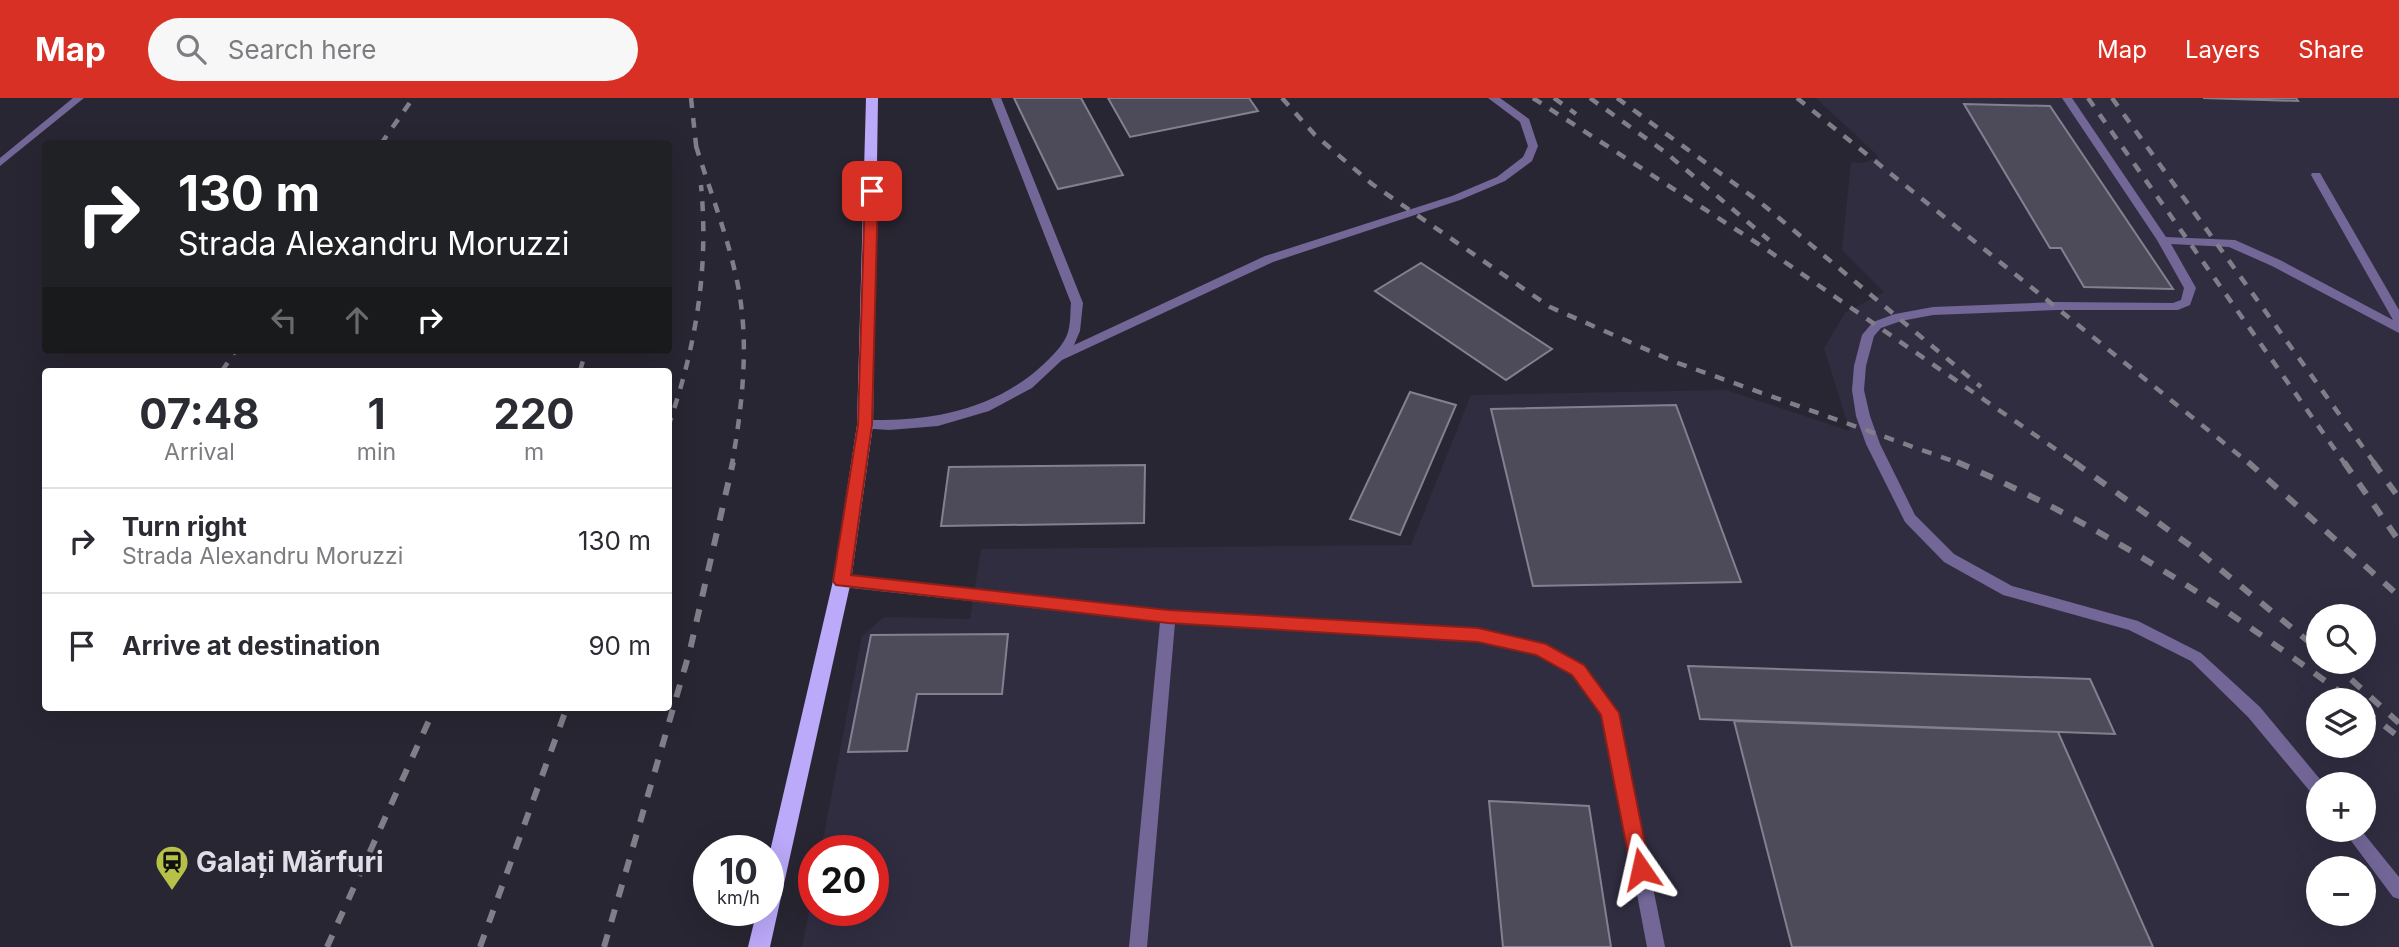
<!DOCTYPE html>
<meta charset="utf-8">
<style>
:root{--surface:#fff;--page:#f7f7f7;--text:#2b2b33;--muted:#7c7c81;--line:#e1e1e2;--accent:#d93025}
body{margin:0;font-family:Inter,sans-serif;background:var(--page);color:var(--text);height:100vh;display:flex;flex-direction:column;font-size:26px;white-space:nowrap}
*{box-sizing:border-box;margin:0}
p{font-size:23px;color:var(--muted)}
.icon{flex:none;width:38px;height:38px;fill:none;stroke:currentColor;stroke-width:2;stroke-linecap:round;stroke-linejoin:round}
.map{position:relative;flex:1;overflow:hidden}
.details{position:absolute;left:42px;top:270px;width:630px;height:343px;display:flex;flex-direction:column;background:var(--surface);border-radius:7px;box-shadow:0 7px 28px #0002}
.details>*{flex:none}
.banner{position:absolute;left:42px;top:42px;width:630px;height:214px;border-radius:7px;box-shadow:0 7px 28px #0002;background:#202124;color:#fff;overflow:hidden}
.fabs{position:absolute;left:2306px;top:506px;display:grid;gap:14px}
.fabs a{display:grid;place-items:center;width:70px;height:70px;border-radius:50%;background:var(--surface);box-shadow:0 7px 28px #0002;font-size:35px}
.speed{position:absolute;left:693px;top:737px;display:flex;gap:14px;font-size:35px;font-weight:700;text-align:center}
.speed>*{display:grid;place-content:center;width:91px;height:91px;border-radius:50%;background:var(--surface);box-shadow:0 7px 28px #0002;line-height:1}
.speed small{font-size:18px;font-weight:400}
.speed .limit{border:10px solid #d22;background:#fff;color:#111}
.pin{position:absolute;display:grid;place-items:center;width:60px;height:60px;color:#fff;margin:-30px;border-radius:14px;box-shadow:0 4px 10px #0006}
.me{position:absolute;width:77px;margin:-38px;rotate:349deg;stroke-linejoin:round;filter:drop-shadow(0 0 5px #0008)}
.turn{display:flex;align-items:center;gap:24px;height:147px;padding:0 21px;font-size:32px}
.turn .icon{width:91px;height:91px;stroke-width:2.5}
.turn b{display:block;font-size:49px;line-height:60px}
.lanes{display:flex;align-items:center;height:66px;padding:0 21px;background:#0003;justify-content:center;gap:35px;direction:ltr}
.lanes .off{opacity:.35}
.eta{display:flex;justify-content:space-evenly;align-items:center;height:119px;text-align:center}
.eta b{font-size:42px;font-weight:700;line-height:49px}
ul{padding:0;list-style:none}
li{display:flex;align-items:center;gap:21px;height:105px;padding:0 21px;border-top:2px solid var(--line)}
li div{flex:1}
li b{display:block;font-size:26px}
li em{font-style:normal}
header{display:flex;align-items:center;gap:42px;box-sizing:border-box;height:98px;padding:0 35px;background:var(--accent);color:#fff}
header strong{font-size:33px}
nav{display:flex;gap:38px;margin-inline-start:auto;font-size:24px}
.search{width:490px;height:63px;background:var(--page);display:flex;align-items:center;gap:18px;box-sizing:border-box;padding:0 24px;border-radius:38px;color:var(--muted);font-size:26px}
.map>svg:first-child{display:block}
</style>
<header>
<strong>Map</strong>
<div class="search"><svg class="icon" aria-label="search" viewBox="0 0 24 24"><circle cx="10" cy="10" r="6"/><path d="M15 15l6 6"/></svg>Search here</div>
<nav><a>Map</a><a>Layers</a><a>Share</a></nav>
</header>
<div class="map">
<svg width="2399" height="849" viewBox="0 0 2399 849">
<rect width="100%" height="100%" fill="#292633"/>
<path fill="#312d41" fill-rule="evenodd" d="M1816,0h583v849h-1597l12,-60v23h59v-60h-52l41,-214 22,-19 86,2 11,-70 430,-4 60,-150 255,-5 124,41 -26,-83 21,-35 39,-21 -42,-42 9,-88 13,1 15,-6zM2319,518h45v46h-45zM2319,602h45v46h-45zM2319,686h45v46h-45zM2319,770h45v46h-45z"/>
<path fill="#4d4b5a" stroke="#838090" stroke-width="2" d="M1014,0h67l42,77 -65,14z
M1108,0h141l9,13 -128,26z
M2203,0h93l2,3z
M1964,6l86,2 123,183 -89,-2 -23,-39h-11z
M1421,165l131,86 -46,31 -131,-89z
M1410,294l46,13 -56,130 -50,-16z
M1676,307l65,177 -208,4 -42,-177z
M1145,367l-1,58 -203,3 8,-59z
M1008,536l-6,60h-85l-10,57 -59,1 23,-117z
M1688,568l402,13 25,55 -415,-15z
M1734,623l324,11 95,215h-361z
M1489,703l100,5 22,141h-108z"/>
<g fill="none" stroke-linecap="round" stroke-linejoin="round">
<path fill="#726797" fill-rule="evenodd" d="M991,0h10l82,205 -3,28 -6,14 191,-89 187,-60 45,-19 26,-20 5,-11 -8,-24 -32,-24h12l29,21 9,27 -6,15 -27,20 -45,19 -187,62 -211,98 -30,28 -43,23 -51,15 -49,4 -29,-2 -2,-3 7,-5c63,1 121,-8 171,-49 11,-10 25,-22 31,-36 4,-10 3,-22 4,-32z
M2062,0h10l94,139 69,3 45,20 113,60 -82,-145 1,-2h8l79,137v23l-127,-67 -43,-19 -58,-3 25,44 -6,17 -12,5h-122l-123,5 -32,6 -20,7 -7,8 -8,30 -2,24 6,26 10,28 35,71 39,39 58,32 126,35 63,32 59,54 64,77h-5v13l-6,-2 -65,-78 -57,-56 -62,-31 -126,-35 -59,-33 -39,-40 -39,-78 -10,-28 -4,-26 2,-24 8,-31 11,-13 22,-8 38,-7 123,-5 117,1 8,-3 3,-12 -27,-48z
M842,477l326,36 310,18 67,16 38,20 35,48 47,234h-18l-44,-232 -30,-40 -36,-21 -59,-13 -303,-18 -28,324h-18l31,-325 -318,-35 -5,-2 -2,-4 2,-4z
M2343,732h18l38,47v22l-6,-2z"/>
<path fill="#726797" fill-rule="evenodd" d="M73,0h11l-84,68v-8z"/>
<path fill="#bba9f9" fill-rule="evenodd" d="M866,0h12l-5,327 -22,156 -81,366h-22l9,-37h11v-50l65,-279 24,-156z"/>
<path stroke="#807e89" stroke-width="4.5" stroke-dasharray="10 10" stroke-linecap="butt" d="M691,0l6,56
M1282,0l33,37 57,49 178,123 125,55 286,102
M1533,0l230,149 314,217
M1554,0l22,16
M1590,0l75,54 104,88
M1617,0l144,105 220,184
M1797,0l453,366
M2088,0l257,366
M2112,0l263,366
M381,46l32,-46
M696,48c15,48 34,96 43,145 10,57 3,116 -7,173
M222,273l14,-21
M580,273l6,-21
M668,329c28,-80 41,-158 33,-242"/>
<path stroke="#807e89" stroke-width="6" stroke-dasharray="13 13" stroke-linecap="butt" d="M1957,364c143,61 269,145 394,238
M2074,364l125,90 120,98
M2248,364l151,134
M2344,364l55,79
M2373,364l26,36
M2332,564l67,61
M2364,612l35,27
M327,849l108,-240
M480,849l87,-240
M604,849l86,-297 43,-188"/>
</g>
<path fill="#d93025" stroke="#8d1f18" stroke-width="2" d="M872,89l6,4 -6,234 -21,150 317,35 310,18 68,16 38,21 35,48 31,156 -2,6 -7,3 -7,-3 -3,-6 -30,-154 -29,-40 -36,-20 -58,-13 -310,-19 -332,-38 -3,-4 25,-156 7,-234z"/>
<defs>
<symbol id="station-pin" viewBox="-11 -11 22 30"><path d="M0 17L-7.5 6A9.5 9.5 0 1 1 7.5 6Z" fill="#b7c148" stroke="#292633"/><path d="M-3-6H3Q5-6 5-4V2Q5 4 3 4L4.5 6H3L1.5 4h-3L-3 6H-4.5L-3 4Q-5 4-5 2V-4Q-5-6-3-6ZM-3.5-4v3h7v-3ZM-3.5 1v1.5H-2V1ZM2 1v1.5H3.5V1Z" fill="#111"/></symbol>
</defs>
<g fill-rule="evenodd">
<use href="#station-pin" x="153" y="745" width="38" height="52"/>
</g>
<g text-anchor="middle" stroke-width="7" stroke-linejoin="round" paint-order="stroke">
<g font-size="28" font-weight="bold" fill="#dfdee7" stroke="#292633" text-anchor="start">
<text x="196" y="774">Galați Mărfuri</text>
</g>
</g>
</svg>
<div class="fabs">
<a><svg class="icon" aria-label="search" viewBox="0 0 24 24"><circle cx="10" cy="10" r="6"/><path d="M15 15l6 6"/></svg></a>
<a><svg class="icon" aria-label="layers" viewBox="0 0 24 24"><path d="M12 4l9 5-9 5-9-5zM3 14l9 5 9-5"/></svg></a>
<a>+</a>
<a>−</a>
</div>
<div class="speed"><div>10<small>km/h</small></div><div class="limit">20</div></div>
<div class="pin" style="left:872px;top:93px;background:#d93025"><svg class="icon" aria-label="arrive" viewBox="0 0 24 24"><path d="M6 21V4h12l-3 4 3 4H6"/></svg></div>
<svg class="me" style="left:1641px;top:771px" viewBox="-20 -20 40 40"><path d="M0-17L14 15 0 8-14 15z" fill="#d93025" stroke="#fff" stroke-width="4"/></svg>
<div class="banner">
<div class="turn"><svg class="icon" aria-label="right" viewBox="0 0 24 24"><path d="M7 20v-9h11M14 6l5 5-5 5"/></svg><div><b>130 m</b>Strada Alexandru Moruzzi</div></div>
<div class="lanes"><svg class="icon off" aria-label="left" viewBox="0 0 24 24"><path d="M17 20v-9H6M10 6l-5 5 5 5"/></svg><svg class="icon off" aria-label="ahead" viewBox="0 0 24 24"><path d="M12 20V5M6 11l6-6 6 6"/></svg><svg class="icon" aria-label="right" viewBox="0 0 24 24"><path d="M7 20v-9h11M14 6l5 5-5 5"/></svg></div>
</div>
<section class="details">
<div class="eta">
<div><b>07:48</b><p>Arrival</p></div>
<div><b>1</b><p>min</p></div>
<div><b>220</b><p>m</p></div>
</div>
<ul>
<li><svg class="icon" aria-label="right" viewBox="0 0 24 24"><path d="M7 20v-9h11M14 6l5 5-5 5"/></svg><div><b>Turn right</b><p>Strada Alexandru Moruzzi</p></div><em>130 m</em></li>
<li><svg class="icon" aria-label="arrive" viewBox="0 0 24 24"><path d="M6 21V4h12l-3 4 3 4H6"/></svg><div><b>Arrive at destination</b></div><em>90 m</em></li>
</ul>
</section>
</div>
